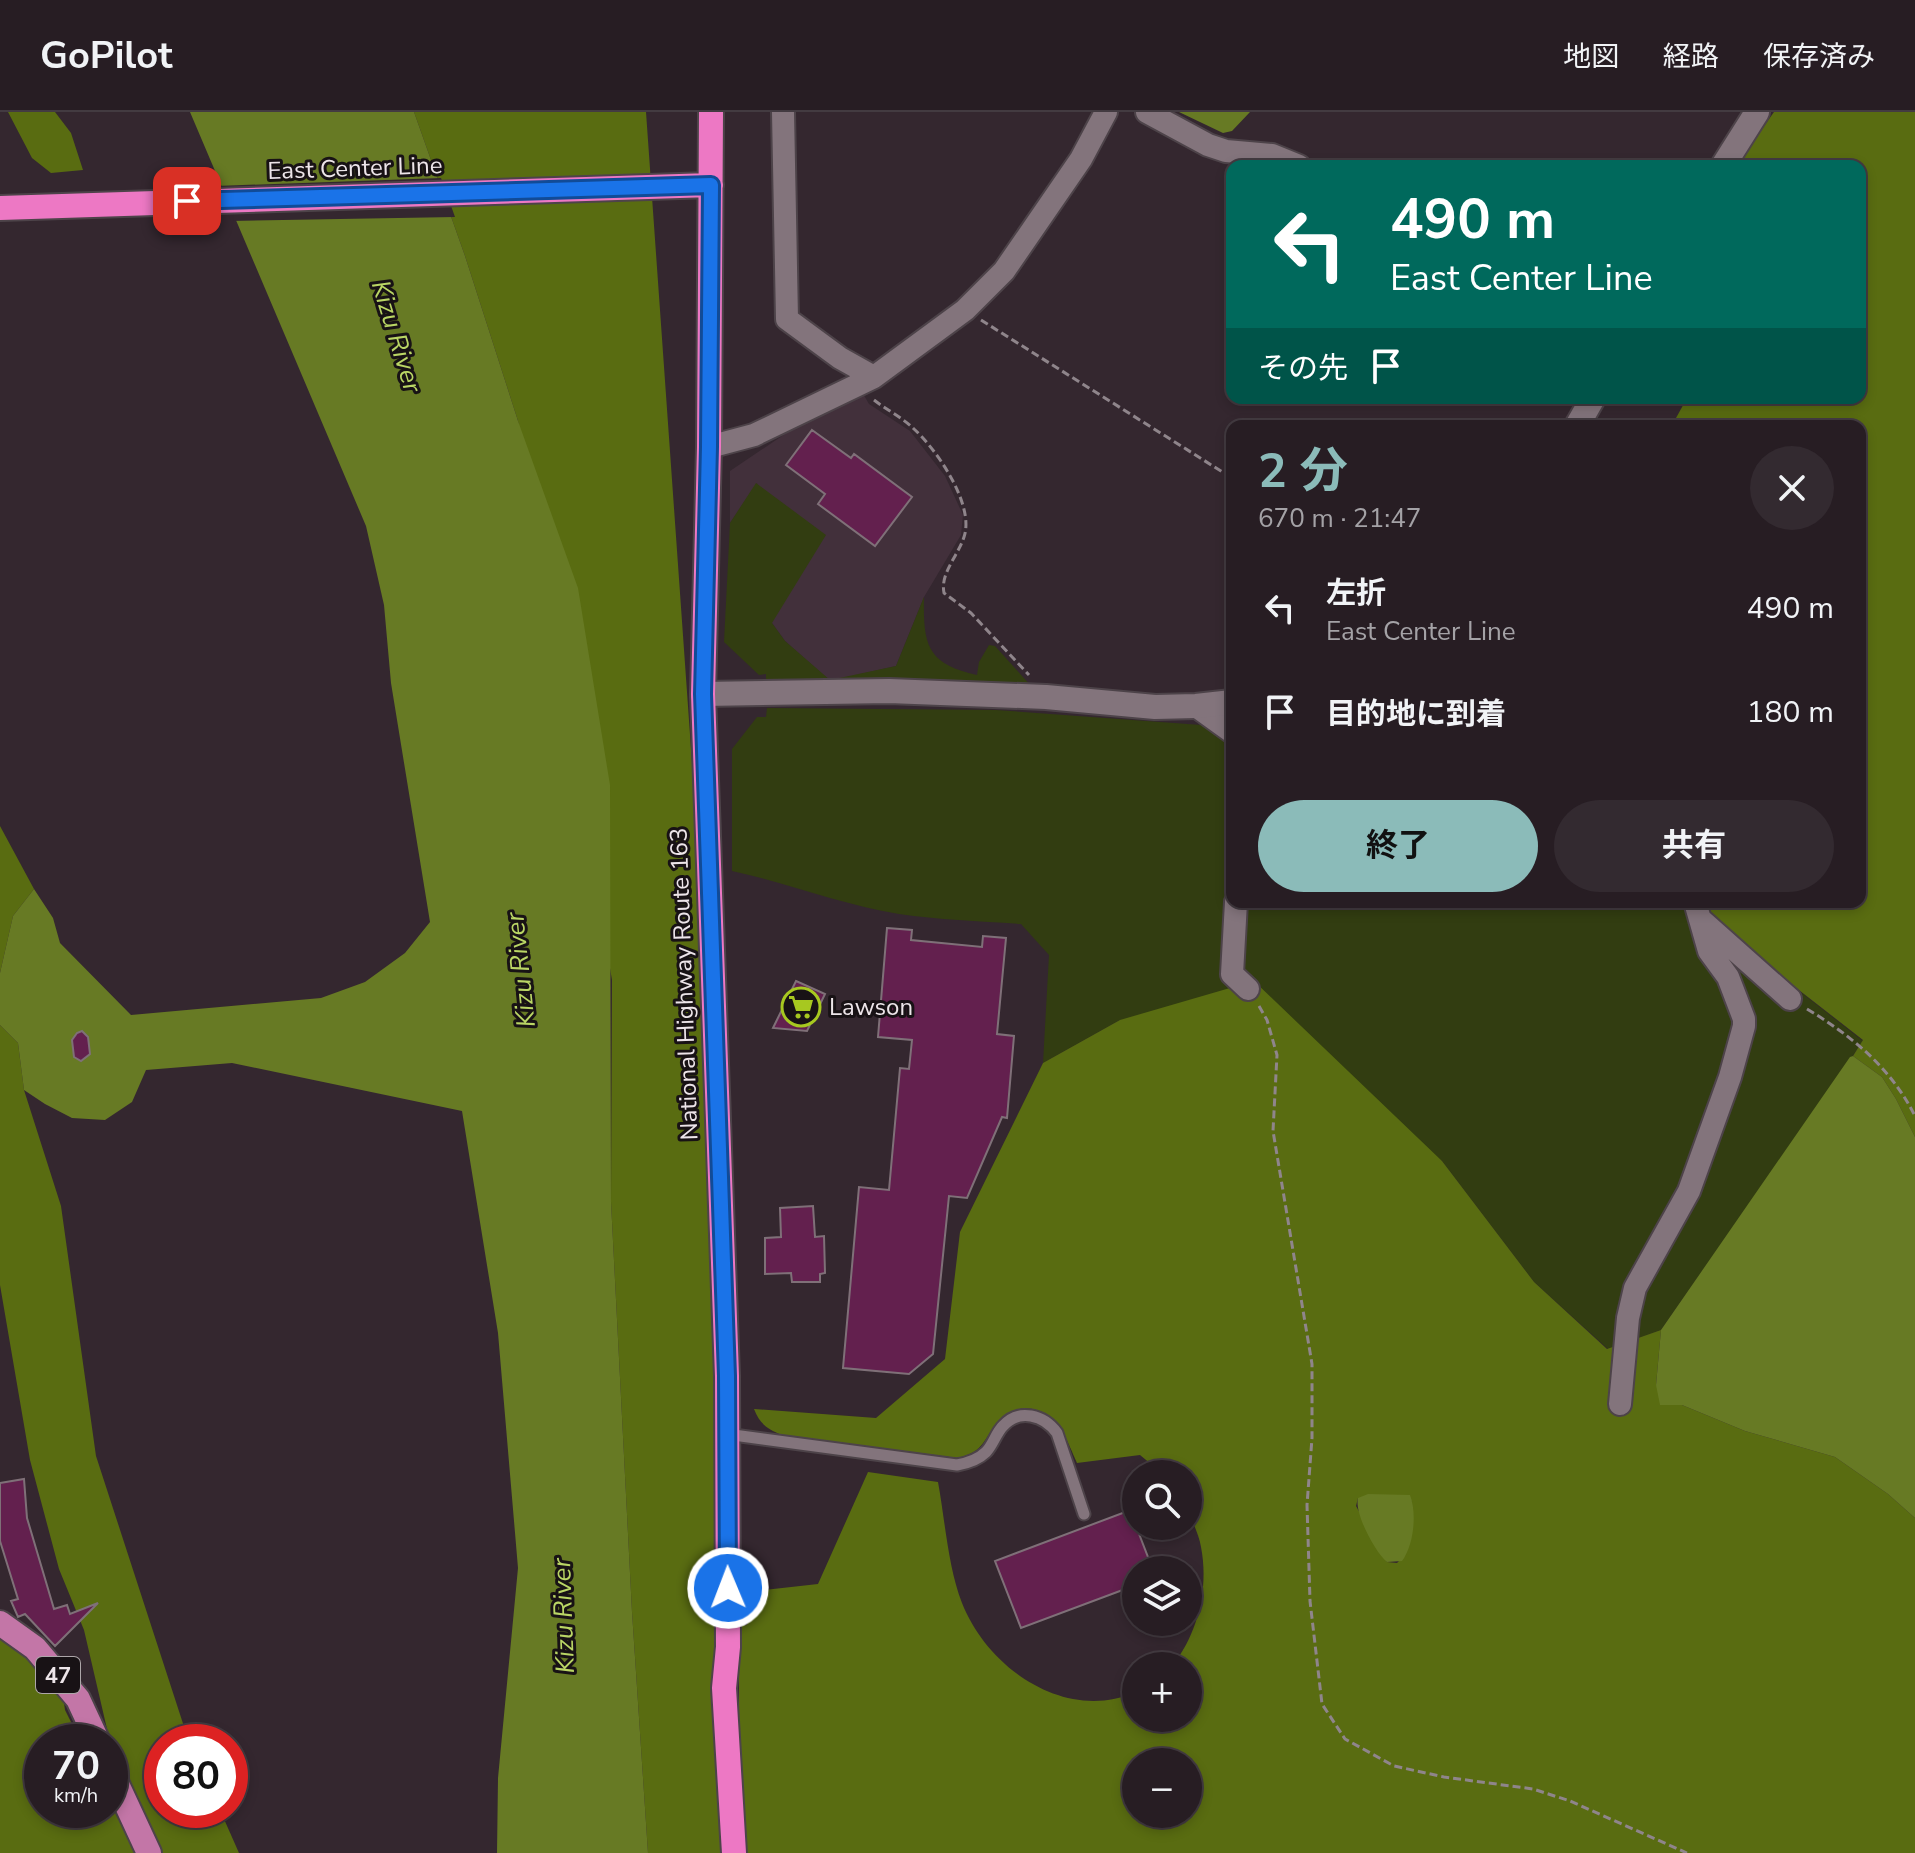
<!DOCTYPE html>
<html lang="ja">
<meta charset="utf-8">
<style>
:root{--surface:#271d23;--page:#332a30;--text:#f1f3f6;--muted:#a4a2a6;--line:#433b41;--accent:#8bbbb9}
body{margin:0;font-family:"Nunito Sans","Noto Sans JP",sans-serif;background:var(--page);color:var(--text);height:100vh;display:flex;flex-direction:column;font-size:30px;white-space:nowrap}
*{box-sizing:border-box;margin:0}
p{font-size:26px;color:var(--muted)}
.icon{flex:none;width:44px;height:44px;fill:none;stroke:currentColor;stroke-width:2;stroke-linecap:round;stroke-linejoin:round}
.map{position:relative;flex:1;overflow:hidden}
.sheet{position:absolute;left:1226px;top:308px;width:640px;height:488px;display:flex;flex-direction:column;background:var(--surface);border-radius:16px;box-shadow:0 4px 12px #0003,0 0 0 2px var(--line)}
.sheet>*{flex:none}
.guide{position:absolute;left:1226px;top:48px;width:640px;height:244px;border-radius:16px;box-shadow:0 4px 12px #0003,0 0 0 2px var(--line);background:#00695c;color:#fff;overflow:hidden}
.controls{position:absolute;left:1122px;top:1348px;display:grid;gap:16px}
.controls a{display:grid;place-items:center;width:80px;height:80px;border-radius:50%;background:var(--surface);box-shadow:0 4px 12px #0003,0 0 0 2px var(--line);font-size:40px}
.speed{position:absolute;left:24px;top:1612px;display:flex;gap:16px;font-size:40px;font-weight:700;text-align:center}
.speed>*{display:grid;place-content:center;width:104px;height:104px;border-radius:50%;background:var(--surface);box-shadow:0 4px 12px #0003,0 0 0 2px var(--line);line-height:1}
.speed small{font-size:20px;font-weight:400}
.speed .limit{border:12px solid #d22;background:#fff;color:#111}
.pin{position:absolute;display:grid;place-items:center;width:68px;height:68px;color:#fff;margin:-34px;border-radius:16px;box-shadow:0 4px 12px #0006}
.me{position:absolute;width:88px;margin:-44px;rotate:359deg;stroke-linejoin:round;filter:drop-shadow(0 0 6px #0008)}
.turn{display:flex;align-items:center;gap:28px;height:168px;padding:0 32px;font-size:36px}
.turn .icon{width:104px;height:104px;stroke-width:2.5}
.turn b{display:block;font-size:56px;line-height:68px}
.then{display:flex;align-items:center;height:76px;padding:0 32px;background:#0003;gap:16px;font-size:30px}
.round{display:grid;place-items:center;flex:none;width:84px;height:84px;border-radius:42px;background:var(--page)}
.headline{display:flex;align-items:center;justify-content:space-between;height:136px;padding:0 32px}
h1{font-size:48px;font-weight:700;line-height:60px;color:var(--accent)}
.cta{display:flex;gap:16px;margin-top:auto;padding:16px 32px}
.cta a{flex:1;height:92px;border-radius:48px;background:var(--accent);color:#111;font-size:32px;font-weight:700;line-height:92px;text-align:center}
.cta a+a{background:var(--page);color:var(--text)}
ul{padding:0;list-style:none}
li{display:flex;align-items:center;gap:24px;height:104px;padding:0 32px}
li div{flex:1}
li b{display:block;font-size:30px}
li em{font-style:normal}
header{display:flex;align-items:center;gap:48px;box-sizing:border-box;height:112px;padding:0 40px;background:var(--surface);border-bottom:2px solid var(--line)}
header strong{font-size:38px}
nav{display:flex;gap:44px;margin-inline-start:auto;font-size:28px}
.map>svg:first-child{display:block}
</style>
<header>
<strong>GoPilot</strong>
<nav><a>地図</a><a>経路</a><a>保存済み</a></nav>
</header>
<div class="map">
<svg width="1915" height="1741" viewBox="0 0 1915 1741">
<rect width="100%" height="100%" fill="#34272f"/>
<path fill="#42303b" d="M862,280l7,12 41,27 35,45 18,39 -2,20 -37,62 -28,69 -66,15 -45,-40 -13,-18 -15,-140 -27,40v-52l86,-58z"/>
<path fill="#323d11" d="M756,371l70,52 -54,88 13,18 45,39 66,-14 28,-69c-1,48 3,67 53,78l2,-13 10,-17 6,1 36,40 -265,-5v-7l-7,1 -35,-33 6,-119z
M767,596l229,2 219,16 17,-3v179h469l4,15 158,124 -202,289 -53,19 -74,-67 -92,-121 -322,-141 -77,43 6,-108 -28,-31c-40,-3 -82,-4 -122,-10 -57,-9 -111,-31 -167,-43v-122l25,-32h9z"/>
<path fill="#596c11" fill-rule="evenodd" d="M8,0h47l16,21 12,37 -32,3 -19,-15z
M414,0h232l48,679 22,656v320l6,86h-74l-16,-241 -21,-410 1,-222 -94,-559 -53,-165z
M1774,0h141v1025l-19,-38 -14,-22 -29,-21 10,-16 -159,-124 -3,-14h159v-476h-182l-2,-8 11,-20h173v-232h-124z
M0,714l34,63 -21,27 -13,57z
M1254,869l188,180 92,121 73,67 54,-19 -5,55 26,20 63,26 90,26 53,37 27,24v335h-1169l-7,-102v-125l8,-1 8,-34 63,-7 50,-112 70,10c7,38 10,85 24,121 26,66 104,120 174,89v26h52v-52h-16c26,-32 37,-78 29,-119 -2,-14 -11,-28 -13,-41 -2,-10 0,-22 0,-32h-25l-23,-19 -63,8c-5,-11 -10,-24 -16,-34 -12,-21 -41,-28 -59,-11 -19,18 -15,34 -45,40l-175,-23c-15,-6 -22,-11 -28,-26l122,9 69,-59 15,-127 83,-169 77,-43zM1358,1386l54,3c0,23 3,46 -15,62l-10,-1 -31,-56zM1136,1650h52v52h-52z
M0,913l18,18 6,47 37,116 35,250 93,286h-27v68h58l19,43h-77l-55,-124 -23,-99 -25,-61 -29,-109 -30,-175z
M0,1519l21,15 42,50 2,14 16,32h-39v68h68v-8l25,51h-135z"/>
<path fill="#677a24" d="M190,0h224l51,144 53,165 60,167 32,197 1,417 21,410 16,241h-151l1,-75 20,-210 -20,-235 -36,-222 -230,-48 -86,7 -14,32 -27,18 -33,-2 -27,-14 -21,-14 -6,-47 -18,-18v-52l13,-57 21,-27 19,29 7,25 71,72 190,-17 44,-16 40,-29 25,-31 -39,-239 -7,-78 -18,-79z
M1179,0h71l-18,19 -9,2z
M1853,944l29,21 14,22 19,38v381l-27,-24 -53,-37 -90,-26 -63,-26h-22l-4,-20 5,-55 189,-273z
M1368,1382l42,1c7,18 4,50 -8,66l-15,1c-12,-10 -33,-49 -29,-64z"/>
<path fill="#34272f" d="M441,66l14,39 -224,4 -15,-35z"/>
<path fill="#63204e" stroke="#7f7078" stroke-width="2" d="M812,318l39,28 3,-4 58,43 -37,49 -57,-42 7,-10 -39,-29z
M887,816l25,2 -1,10 71,7 1,-11 23,2 -9,96 17,2 -7,82 -5,-1 -35,81 -18,-2 -16,158 -24,20 -66,-6 16,-181 30,3 11,-122 9,1 3,-29 -34,-3z
M796,869l29,13 -18,37 -34,-3z
M82,919l6,6 2,17 -9,7 -7,-4 -2,-17 5,-7z
M813,1094l2,31 9,-1 1,37 -5,1v8h-28l-1,-9 -26,1v-36l16,-1 -1,-29z
M24,1367l3,39 27,91 13,-4 3,9 28,-11 -43,43 -30,-32 -7,3 -7,-16 7,-2 -18,-58v-58z
M1136,1396v18l17,44h-17v15l-115,43 -26,-67z"/>
<g fill="none" stroke-linecap="round" stroke-linejoin="round">
<defs>
<path id="lane" d="M726,1322l231,31c11,-2 21,-5 29,-13 7,-7 10,-19 17,-26 16,-18 41,-11 54,7l27,81"/>
<path id="street" d="M783,0l4,207 53,39 34,19
M1147,0l61,33 18,6 46,4 27,11
M709,335l45,-12 120,-58 91,-67 39,-39 77,-112 25,-47
M1196,594l36,26
M1236,790l-4,72 16,15
M1700,807l90,80
M1620,1292l8,-86 7,-30 54,-97 41,-114 14,-51v-7l-16,-42 -19,-26 -14,-49"/>
<path id="secondary" d="M1723,54l34,-54
M1577,314l16,-28
M703,582l186,-3 157,6 109,10 41,-1 36,-4"/>
<path id="primary" d="M0,1511l35,25 43,51 20,43
M110,1657l39,84"/>
<path id="highway" d="M711,0l-2,335 -6,247 24,682 1,271 -4,41 10,165
M0,96l711,-23"/>
</defs>
<use href="#lane" stroke="#4d4349" stroke-width="15"/>
<use href="#street" stroke="#4d4349" stroke-width="26"/>
<use href="#secondary" stroke="#4d4349" stroke-width="28"/>
<use href="#primary" stroke="#4d4349" stroke-width="28"/>
<use href="#highway" stroke="#4d4349" stroke-width="28"/>
<path stroke="#8f858b" stroke-width="3" stroke-dasharray="8 4" stroke-linecap="butt" d="M981,208l251,158
M874,288c13,10 29,18 40,29 23,21 61,76 50,108 -6,19 -24,36 -20,56l27,20 58,62
M1259,894l8,14 10,35 -4,76 39,233v74l-5,67 3,96 12,103 23,35 49,27 50,11 89,12 37,12 117,52
M1807,897c45,27 84,59 108,107"/>
<use href="#lane" stroke="#83747c" stroke-width="11"/>
<use href="#street" stroke="#83747c" stroke-width="22"/>
<use href="#secondary" stroke="#83747c" stroke-width="24"/>
<use href="#primary" stroke="#c376a7" stroke-width="24"/>
<use href="#highway" stroke="#ed78c4" stroke-width="24"/>
</g>
<g fill="none" stroke-linecap="round" stroke-linejoin="round">
<defs>
<path id="route" d="M187,89l524,-16 -2,262 -6,247 24,682 1,212"/>
</defs>
<use href="#route" stroke="#114b97" stroke-width="20"/>
<use href="#route" stroke="#1a73e8" stroke-width="14"/>
</g>
<defs>
<symbol id="supermarket-ring" viewBox="-11 -11 22 22"><circle r="9.5" fill="#181215" stroke="#a7c820" stroke-width="1.5"/><path d="M-6-5.5h2.5l.6 2H6L4.5 2H-2.5L-4.4-4H-6ZM-1.5 3.2a1.3 1.3 0 1 0 .1 0ZM3 3.2a1.3 1.3 0 1 0 .1 0Z" fill="#a7c820"/></symbol>
</defs>
<g fill-rule="evenodd">
<use href="#supermarket-ring" x="779" y="873" width="44" height="44"/>
</g>
<g text-anchor="middle" stroke-width="6" stroke-linejoin="round" paint-order="stroke">
<rect fill="#181215" stroke="#ada6a9" stroke-width="2" x="36" y="1545" width="44" height="36" rx="6"/>
<g font-size="22" font-weight="bold" fill="#ede5e9">
<text x="58" y="1571">47</text>
</g>
<g font-size="24" fill="#ede5e9" stroke="#181215">
<text transform="translate(355 56) rotate(-2)" y="8">East Center Line</text>
<text transform="translate(684 872) rotate(-92)" y="8">National Highway Route 163</text>
</g>
<g font-size="24" fill="#ede5e9" stroke="#181215" text-anchor="start">
<text x="829" y="903">Lawson</text>
</g>
<g font-size="26" font-style="italic" fill="#bad665" stroke="#181215">
<text transform="translate(397 224) rotate(73)" y="9">Kizu River</text>
<text transform="translate(520 858) rotate(-96)" y="9">Kizu River</text>
<text transform="translate(563 1504) rotate(-92)" y="9">Kizu River</text>
</g>
</g>
</svg>
<div class="controls">
<a><svg class="icon" aria-label="search" viewBox="0 0 24 24"><circle cx="10" cy="10" r="6"/><path d="M15 15l6 6"/></svg></a>
<a><svg class="icon" aria-label="layers" viewBox="0 0 24 24"><path d="M12 4l9 5-9 5-9-5zM3 14l9 5 9-5"/></svg></a>
<a>+</a>
<a>−</a>
</div>
<div class="speed"><div>70<small>km/h</small></div><div class="limit">80</div></div>
<div class="pin" style="left:187px;top:89px;background:#d93025"><svg class="icon" aria-label="arrive" viewBox="0 0 24 24"><path d="M6 21V4h12l-3 4 3 4H6"/></svg></div>
<svg class="me" style="left:728px;top:1476px" viewBox="-20 -20 40 40"><circle r="17" fill="#1a73e8" stroke="#fff" stroke-width="3"/><path d="M0-11L8 9 0 5-8 9z" fill="#fff"/></svg>
<div class="guide">
<div class="turn"><svg class="icon" aria-label="left" viewBox="0 0 24 24"><path d="M17 20v-9H6M10 6l-5 5 5 5"/></svg><div><b>490 m</b>East Center Line</div></div>
<div class="then">その先<svg class="icon" aria-label="arrive" viewBox="0 0 24 24"><path d="M6 21V4h12l-3 4 3 4H6"/></svg></div>
</div>
<section class="sheet">
<div class="headline"><div><h1>2 分</h1><p>670 m · 21:47</p></div><a class="round"><svg class="icon" aria-label="close" viewBox="0 0 24 24"><path d="M6 6l12 12M18 6L6 18"/></svg></a></div>
<ul>
<li><svg class="icon" aria-label="left" viewBox="0 0 24 24"><path d="M17 20v-9H6M10 6l-5 5 5 5"/></svg><div><b>左折</b><p>East Center Line</p></div><em>490 m</em></li>
<li><svg class="icon" aria-label="arrive" viewBox="0 0 24 24"><path d="M6 21V4h12l-3 4 3 4H6"/></svg><div><b>目的地に到着</b></div><em>180 m</em></li>
</ul>
<div class="cta"><a>終了</a><a>共有</a></div>
</section>
</div>
